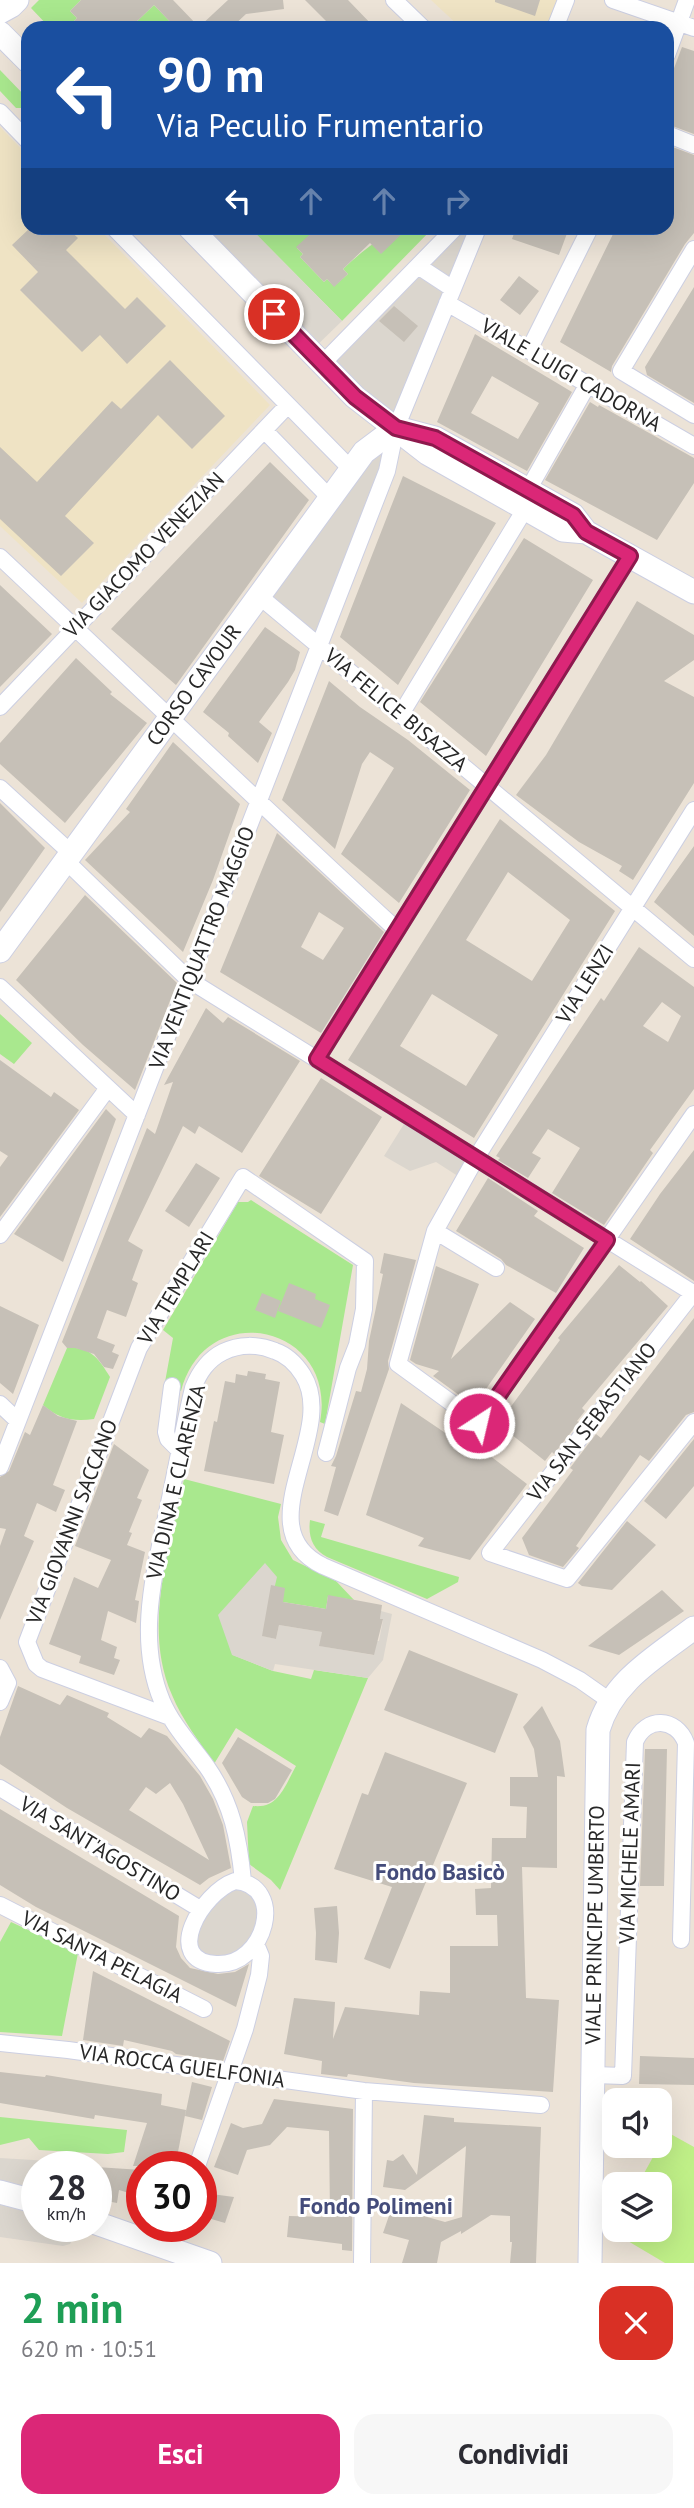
<!DOCTYPE html>
<html lang="it">
<meta charset="utf-8">
<style>
:root{--surface:#fff;--page:#f7f7f7;--text:#2b2b33;--muted:#7c7c81;--accent:#db2777}
body{margin:0;font-family:"PT Sans",sans-serif;background:var(--page);color:var(--text);height:100vh;display:flex;flex-direction:column;font-size:26px;white-space:nowrap}
*{box-sizing:border-box;margin:0}
p{font-size:23px;color:var(--muted)}
.icon{flex:none;width:38px;height:38px;fill:none;stroke:currentColor;stroke-width:2;stroke-linecap:round;stroke-linejoin:round}
.map{position:relative;height:2263px;overflow:hidden}
.sheet{display:flex;flex-direction:column;background:var(--surface);flex:1}
.sheet>*{flex:none}
.banner{position:absolute;left:21px;top:21px;width:653px;height:214px;border-radius:21px;box-shadow:0 7px 28px #0002;background:#1a4fa0;color:#fff;overflow:hidden}
.fabs{position:absolute;left:602px;top:2088px;display:grid;gap:14px}
.fabs a{display:grid;place-items:center;width:70px;height:70px;border-radius:14px;background:var(--surface);box-shadow:0 7px 28px #0002;font-size:35px}
.speed{position:absolute;left:21px;top:2151px;display:flex;gap:14px;font-size:35px;font-weight:700;text-align:center}
.speed>*{display:grid;place-content:center;width:91px;height:91px;border-radius:50%;background:var(--surface);box-shadow:0 7px 28px #0002;line-height:1}
.speed small{font-size:18px;font-weight:400}
.speed .limit{border:10px solid #d22;background:#fff;color:#111}
.pin{position:absolute;display:grid;place-items:center;width:60px;height:60px;color:#fff;margin:-30px;border:4px solid #fff;border-radius:50%;box-shadow:0 2px 7px #0007}
.me{position:absolute;width:77px;margin:-38px;rotate:35deg;stroke-linejoin:round;filter:drop-shadow(0 0 5px #0008)}
.turn{display:flex;align-items:center;gap:24px;height:147px;padding:0 21px;font-size:32px}
.turn .icon{width:91px;height:91px;stroke-width:2.5}
.turn b{display:block;font-size:49px;line-height:60px}
.lanes{display:flex;align-items:center;height:66px;padding:0 21px;background:#0003;justify-content:center;gap:35px;direction:ltr}
.lanes .off{opacity:.35}
.round{display:grid;place-items:center;flex:none;width:74px;height:74px;border-radius:21px;background:var(--page)}
.summary{display:flex;align-items:center;justify-content:space-between;height:119px;padding:0 21px}
h1{font-size:42px;font-weight:700;line-height:52px;color:#1e9e55}
.cta{display:flex;gap:14px;margin-top:auto;padding:14px 21px}
.cta a{flex:1;height:80px;border-radius:21px;background:var(--accent);color:#fff;font-size:28px;font-weight:700;line-height:80px;text-align:center}
.cta a+a{background:var(--page);color:var(--text)}
.map>svg:first-child{display:block}
</style>
<div class="map">
<svg width="694" height="2263" viewBox="0 0 694 2263">
<rect width="100%" height="100%" fill="#ece3d7"/>
<path fill="#efe3c4" d="M431,0h130l-10,28h-90z
M0,127l28,29v72h70l172,177 -188,198 -82,-77z"/>
<path fill="#a9e88e" d="M39,0h42l-11,11 7,7 -3,3 7,7h-31l-19,-20z
M154,5l22,23h-46z
M0,70l27,28 -6,10h-5l-16,-17z
M255,228h62l-20,20 6,6 -3,3 24,25 3,-3 7,7 14,-12 -5,-5c31,-29 49,-41 90,-41l-91,93 -90,-91z
M0,1014l32,29 -18,21 -14,-10z
M251,1200l102,65 -28,159 -5,-2c18,-97 -114,-126 -139,-31l-16,-9 8,-44 -10,-8 75,-128h10z
M67,1348c23,-2 32,11 43,29l-16,42c-21,3 -35,0 -51,-14z
M184,1479l97,25 -3,13 3,23 12,20 43,21 18,19 -26,-4 -2,13 -43,-7 -50,53 40,16 38,8 3,-9 54,8 -88,212 -9,-10 -22,-16 -2,-42 6,-16c26,3 32,-21 43,-40l-60,-38 -22,36c-14,-22 -32,-44 -42,-69 -30,-68 -2,-147 12,-216z
M310,1520l15,4 -4,13 138,40 -1,5 -31,17 -100,-42c-15,-8 -19,-21 -17,-37z
M11,1922l67,31 -16,83 -62,-4v-90z
M0,2117l127,13 -3,22 -16,2 -69,-4 -10,-12 -29,7z"/>
<path fill="#c0f088" d="M667,2132l27,15v116h-29l-54,-32 3,-6v5h46v-46h-22z"/>
<path fill="#dbd6ce" d="M190,228h65l-2,3 89,90 -32,31z
M455,228h23l-159,418 -60,-50 137,-168 -74,-64z
M409,1116l67,42 -12,22 -28,-18 -26,9 -26,-15z
M265,1563l12,14 -14,59 13,3 3,-14 43,7 -2,14 53,9 3,-14h3l4,-21 -3,-1 1,-8 11,3 -9,46 -15,18 -93,-14 -2,7 -41,-16 -14,-40z
M227,1883l35,17 -6,44 -44,20 -22,-23z
M0,2158l67,4 -1,4h-29v60h34l2,13 -3,5 -7,2 -63,-9z"/>
<path fill="#c6c0b7" fill-rule="evenodd" d="M81,0h92l26,27 29,-27h55l1,9 -38,5 -15,14h-55l-22,-23 -24,23h-49l-7,-7 3,-3 -7,-7z
M305,0h43l27,28h-42z
M495,0h45l-5,16 -40,-14z
M682,47l12,4v83l-27,-10v-37z
M667,145l27,10v78l-9,11 -73,122 -1,6 -51,-30 56,-114h51z
M30,228h37l11,10 -12,12 59,59 12,-12 29,29 -39,38 -27,-29 -18,17 -62,-62 18,-18 -26,-27z
M317,228h91l-27,26 -11,-11 -27,26 5,5 -14,13 -7,-8 -3,3 -24,-25 3,-3 -7,-7z
M516,228h53l-10,27 -47,-16z
M519,276l20,15 -19,24 -20,-15z
M694,287v116l-47,-28 -2,-8z
M394,306l24,20 -14,16 -25,-21z
M475,334l97,58 -45,79 -90,-49zM492,376l47,27 -21,36 -47,-26z
M170,360l55,56 -33,33 -34,-34 -93,101 29,27 -33,33 -61,-57v-72l37,35 75,-81 9,8z
M590,402l8,5 1,-2 95,53v25l-37,57 -112,-60z
M270,462l39,38 -133,185 -65,-56z
M403,476l93,47 -98,162 -58,-48z
M524,538l69,42 -107,176 -66,-54z
M0,585l52,49 -52,53z
M637,601l57,34v25l-30,21 30,16v86l-61,97 -14,-9 3,-5 -43,-24 -63,-47 30,-40z
M265,627l35,25 -5,18 -7,12 -29,40 13,11 -14,30 -30,-27 1,-3 -26,-21z
M76,658l36,34 -2,2 37,29 -82,100 -65,-59v-21z
M329,681l31,26 48,33 62,50 -71,113 -58,-49 53,-86 -24,-16 -8,12 -27,85 -53,-49z
M173,742l67,62 -27,76 -30,72 -98,-92 45,-48 -4,-3z
M0,803l45,45 -45,64z
M500,819l115,92 -141,227 -126,-78zM508,872l62,48 -38,61 -66,-41zM432,994l66,41 -32,51 -66,-40z
M277,833l107,99 -63,101 -101,-61zM319,912l25,16 -21,32 -22,-13z
M694,846v90l-40,-34z
M85,895l92,88 -42,107 -52,-45 -67,-65z
M639,947l55,40v102l-44,61 3,3 -49,72 -52,-32 28,-45 -32,-19 -16,24 9,5 -13,20 -30,-18 2,-2 -4,-2 105,-158 3,3zM662,1002l19,14 -13,26 -25,-16z
M206,1008l17,15 5,-6 72,44 -58,92 -43,-27 -4,8 -12,-8 -55,115 15,9 -11,30 6,3 -12,34 -19,-7 -10,28 18,7 -3,7 7,3 -6,14 -9,-2 -10,-13 -19,-6h-8l-5,-6 85,-214 8,6 18,-52 -9,3z
M0,1060l51,37 3,-5 25,18 -79,107v-50l8,-11 -8,-5z
M321,1078l61,39 -61,97 -62,-38z
M106,1109l10,10 -53,143 -49,-28z
M694,1150v131l-64,-42 30,-45z
M196,1163l24,15 -31,49 -24,-16z
M488,1178l50,33 -4,5 50,32 -28,45 -50,-28 -5,-6 -45,-28z
M384,1253l32,7 -28,101 1,8 -51,147 -14,-5 12,-44 -5,-1 5,-10 20,-65 5,1 6,-23 2,-28 14,-67 -3,-1z
M619,1265l21,17 1,-1 27,25 -86,102 3,3 -8,10 2,1 -25,32 -2,-2 -7,9 -47,-37 62,-84 -2,-2z
M436,1266l43,18 -28,75 59,-57 25,17 -61,87 -41,-30 6,-5 -23,-7 -6,-4z
M289,1283l27,11 -1,5 15,6 -9,23 -43,-17z
M262,1293l19,8 -6,17 -20,-8z
M0,1306l39,19 -26,69 -13,-11z
M694,1318v94l-8,3 -37,46 -9,-6 -64,91 3,2 -16,19 -34,-12 -7,-17 51,-68 -3,-2 26,-34 5,4z
M248,1371l18,3 -1,5 15,3 -9,50 13,3 -10,49 -70,-13 10,-50 3,1 8,-41 10,2 1,-9 11,2z
M401,1403l80,54 4,-5 42,32 -57,76 -52,-14 6,-8 -58,-23z
M43,1405l15,11 19,5 -24,64 12,5 -9,22 -19,-9 -13,33 10,5 -34,79v-74l6,-17 -6,-1v-51l9,-6 16,-39 5,3z
M694,1439v47l-28,33 -22,-18z
M114,1444l35,26 -12,28 5,2 -13,32 3,1 -5,12 18,7 -10,48 4,1 -3,22 -28,-12 -7,29 16,7 -3,11 6,2 -6,15 -35,-12 2,-7 -32,-12 25,-67 24,11 13,-28 -36,-14z
M627,1521l29,24 -44,45 -30,-4 -4,-3z
M271,1585l14,3 -2,14 43,7 2,-14 54,10 -2,14h3l-9,36 -55,-9 3,-14 -43,-7 -3,14 -14,-3z
M662,1590l22,21 -65,44 -31,-9z
M409,1650l109,44 -23,59 -111,-43z
M18,1686l42,19 7,-10 42,18 -2,4 34,21 8,-10 18,8 33,40 13,23 10,26 8,43 -22,10 -9,7 -133,-77 -67,-44v-27zM170,1783l13,21 26,56 -80,-50 17,-23 10,7z
M542,1706l18,35 5,36 -8,-1v92l-35,-1 4,131 33,2 -6,92 -139,-9 -66,-9 -1,3 -26,-3 1,-13 -38,-7 10,-56 41,4 -2,37 12,-32 74,8 1,-24 30,2v-47h48l-1,-31h-21l-1,-26 16,-1 1,-50h34l1,-31 -17,-1v-29h28l-4,-28 -11,-22z
M238,1737l54,33 -17,29 -7,4h-17l-9,-6 -20,-34z
M645,1749h22l-3,137h-24z
M385,1752l82,31 -77,186 -26,-10 28,-72 -58,-18 28,-76 6,2z
M0,1809l179,107 -3,31 5,11 9,10 28,6 17,-2 14,-8 -13,43 -200,-100 -36,-22z
M337,1906l2,27 -2,30 -22,-3 1,-27 -2,-25z
M93,1971l137,70 -7,20 -47,-7 -4,-3 -48,-11 -1,6 -40,-6z
M640,2056l54,2v27l-55,-1z
M0,2072l45,5 1,-2 116,19 -1,11 25,5 -8,42 7,2 -4,12h-48l14,-43 -52,-8 -1,4 -94,-16z
M192,2082l20,5 -10,33 -17,-4z
M274,2099l79,10 -1,142 -10,-1v-6l-55,-7 2,-21 41,1 -1,-86 -42,-4 -17,18 -23,5 -9,25 -24,-8 17,-44 12,5 19,-4z
M424,2115l30,3v4l87,5 -5,136h-26l2,-21h-2v-26l-19,-1 -30,19v-3l-20,11 -4,21h-35l7,-23 -26,-7 9,-26 53,15 17,-5 4,-71 -61,44 -22,-3 4,-27 6,1 10,-7 14,21z
M96,2167l46,3v27l-23,-7 -2,13 -21,-4z
M204,2193l30,4 -9,26 -24,-7v-16z"/>
<g fill="none" stroke-linecap="round" stroke-linejoin="round">
<defs>
<path id="street" d="M394,0l29,28
M613,0l81,28
M555,28l11,-28
M667,55l20,-55
M0,112l28,29
M667,134l27,11
M114,228l237,241
M694,249l-73,122 73,44
M418,266l35,23
M447,303l247,143
M529,350l61,-122
M322,364l133,-136
M264,430l66,68
M528,490l60,-106
M0,557c132,124 263,250 397,373
M259,596l435,363
M0,707l288,-302
M401,714l124,-205
M0,788l71,65
M694,810l-218,348 -41,73 -37,133 81,59 215,-309
M66,861l123,119 504,313
M0,987l137,128
M317,1059l313,-503
M435,1231l61,37
M0,1235l108,-147
M694,1292l-204,261 77,26 127,-157
M172,1386l-6,46 2,7 12,12
M0,1404l18,17
M0,1467l387,-996 9,-43 82,-200
M0,1668l8,15 -8,19
M170,1717l-128,-48 -6,-5 -9,-22 112,-294 104,-171 122,84 -1,48 -7,36 -9,23 -22,85
M0,1788l200,121
M235,1881c52,4 31,86 -19,83 -54,-3 -15,-71 19,-83z
M243,1881c-4,-42 -11,-78 -36,-114 -15,-21 -35,-42 -45,-66 -27,-65 -6,-133 7,-198 8,-38 15,-77 24,-115 6,-15 14,-28 30,-36 16,-8 35,-8 52,-1 12,4 21,13 28,24 36,57 -59,153 20,191l219,94 38,20 30,21
M0,1905l204,104
M0,2043l68,7 296,41 177,14
M594,2075l29,1 12,-334c11,-26 41,-25 51,1l-5,197
M197,2166l48,-137 14,-54 2,-19 -5,-12
M362,2263l2,-172"/>
<path id="secondary" d="M0,12l11,-6 6,-6
M0,33l28,28
M190,228l165,169 72,56 136,77 23,2 108,60
M405,430l30,8 138,77 13,17
M0,951l364,-499 32,-24
M0,2192l37,10
M96,2223l114,40
M590,2263l8,-533c14,-49 58,-73 96,-102"/>
</defs>
<use href="#street" stroke="#cccfe2" stroke-width="18"/>
<use href="#secondary" stroke="#cccfe2" stroke-width="25"/>
<use href="#street" stroke="#fff" stroke-width="16"/>
<use href="#secondary" stroke="#fff" stroke-width="23"/>
</g>
<g fill="none" stroke-linecap="round" stroke-linejoin="round">
<defs>
<path id="route" d="M274,314l81,83 41,31 39,10 138,77 13,17 44,24 -313,503 290,181 -128,183"/>
</defs>
<use href="#route" stroke="#8e194d" stroke-width="18"/>
<use href="#route" stroke="#db2777" stroke-width="12"/>
</g>
<g text-anchor="middle" stroke-width="6" stroke-linejoin="round" paint-order="stroke">
<g font-size="21" fill="#272727" stroke="#fff">
<text transform="translate(571 375) rotate(30)" y="7">VIALE LUIGI CADORNA</text>
<text transform="translate(144 555) rotate(-46)" y="7">VIA GIACOMO VENEZIAN</text>
<text transform="translate(194 685) rotate(-54)" y="7">CORSO CAVOUR</text>
<text transform="translate(396 710) rotate(40)" y="7">VIA FELICE BISAZZA</text>
<text transform="translate(202 948) rotate(-69)" y="7">VIA VENTIQUATTRO MAGGIO</text>
<text transform="translate(585 984) rotate(-58)" y="7">VIA LENZI</text>
<text transform="translate(176 1288) rotate(-59)" y="7">VIA TEMPLARI</text>
<text transform="translate(592 1422) rotate(-52)" y="7">VIA SAN SEBASTIANO</text>
<text transform="translate(176 1482) rotate(-77)" y="7">VIA DINA E CLARENZA</text>
<text transform="translate(72 1522) rotate(-69)" y="7">VIA GIOVANNI SACCANO</text>
<text transform="translate(100 1849) rotate(31)" y="7">VIA SANT'AGOSTINO</text>
<text transform="translate(630 1853) rotate(-88)" y="7">VIA MICHELE AMARI</text>
<text transform="translate(595 1925) rotate(-89)" y="7">VIALE PRINCIPE UMBERTO</text>
<text transform="translate(102 1957) rotate(27)" y="7">VIA SANTA PELAGIA</text>
<text transform="translate(182 2066) rotate(8)" y="7">VIA ROCCA GUELFONIA</text>
</g>
<g font-size="23" font-weight="bold" fill="#444c7b" stroke="#fff">
<text x="440" y="1880">Fondo Basicò</text>
<text x="376" y="2214">Fondo Polimeni</text>
</g>
</g>
</svg>
<div class="fabs">
<a><svg class="icon" aria-label="sound" viewBox="0 0 24 24"><path d="M4 9h4l5-4v14l-5-4H4zM17 9q2 3 0 6"/></svg></a>
<a><svg class="icon" aria-label="layers" viewBox="0 0 24 24"><path d="M12 4l9 5-9 5-9-5zM3 14l9 5 9-5"/></svg></a>
</div>
<div class="speed"><div>28<small>km/h</small></div><div class="limit">30</div></div>
<div class="pin" style="left:274px;top:314px;background:#d93025"><svg class="icon" aria-label="arrive" viewBox="0 0 24 24"><path d="M6 21V4h12l-3 4 3 4H6"/></svg></div>
<svg class="me" style="left:479px;top:1423px" viewBox="-20 -20 40 40"><circle r="17" fill="#db2777" stroke="#fff" stroke-width="3"/><path d="M0-11L8 9 0 5-8 9z" fill="#fff"/></svg>
<div class="banner">
<div class="turn"><svg class="icon" aria-label="left" viewBox="0 0 24 24"><path d="M17 20v-9H6M10 6l-5 5 5 5"/></svg><div><b>90 m</b>Via Peculio Frumentario</div></div>
<div class="lanes"><svg class="icon" aria-label="left" viewBox="0 0 24 24"><path d="M17 20v-9H6M10 6l-5 5 5 5"/></svg><svg class="icon off" aria-label="ahead" viewBox="0 0 24 24"><path d="M12 20V5M6 11l6-6 6 6"/></svg><svg class="icon off" aria-label="ahead" viewBox="0 0 24 24"><path d="M12 20V5M6 11l6-6 6 6"/></svg><svg class="icon off" aria-label="right" viewBox="0 0 24 24"><path d="M7 20v-9h11M14 6l5 5-5 5"/></svg></div>
</div>
</div>
<section class="sheet">
<div class="summary"><div><h1>2 min</h1><p>620 m · 10:51</p></div><a class="round" style="background:#d93025;color:#fff"><svg class="icon" aria-label="close" viewBox="0 0 24 24"><path d="M6 6l12 12M18 6L6 18"/></svg></a></div>
<div class="cta"><a>Esci</a><a>Condividi</a></div>
</section>
